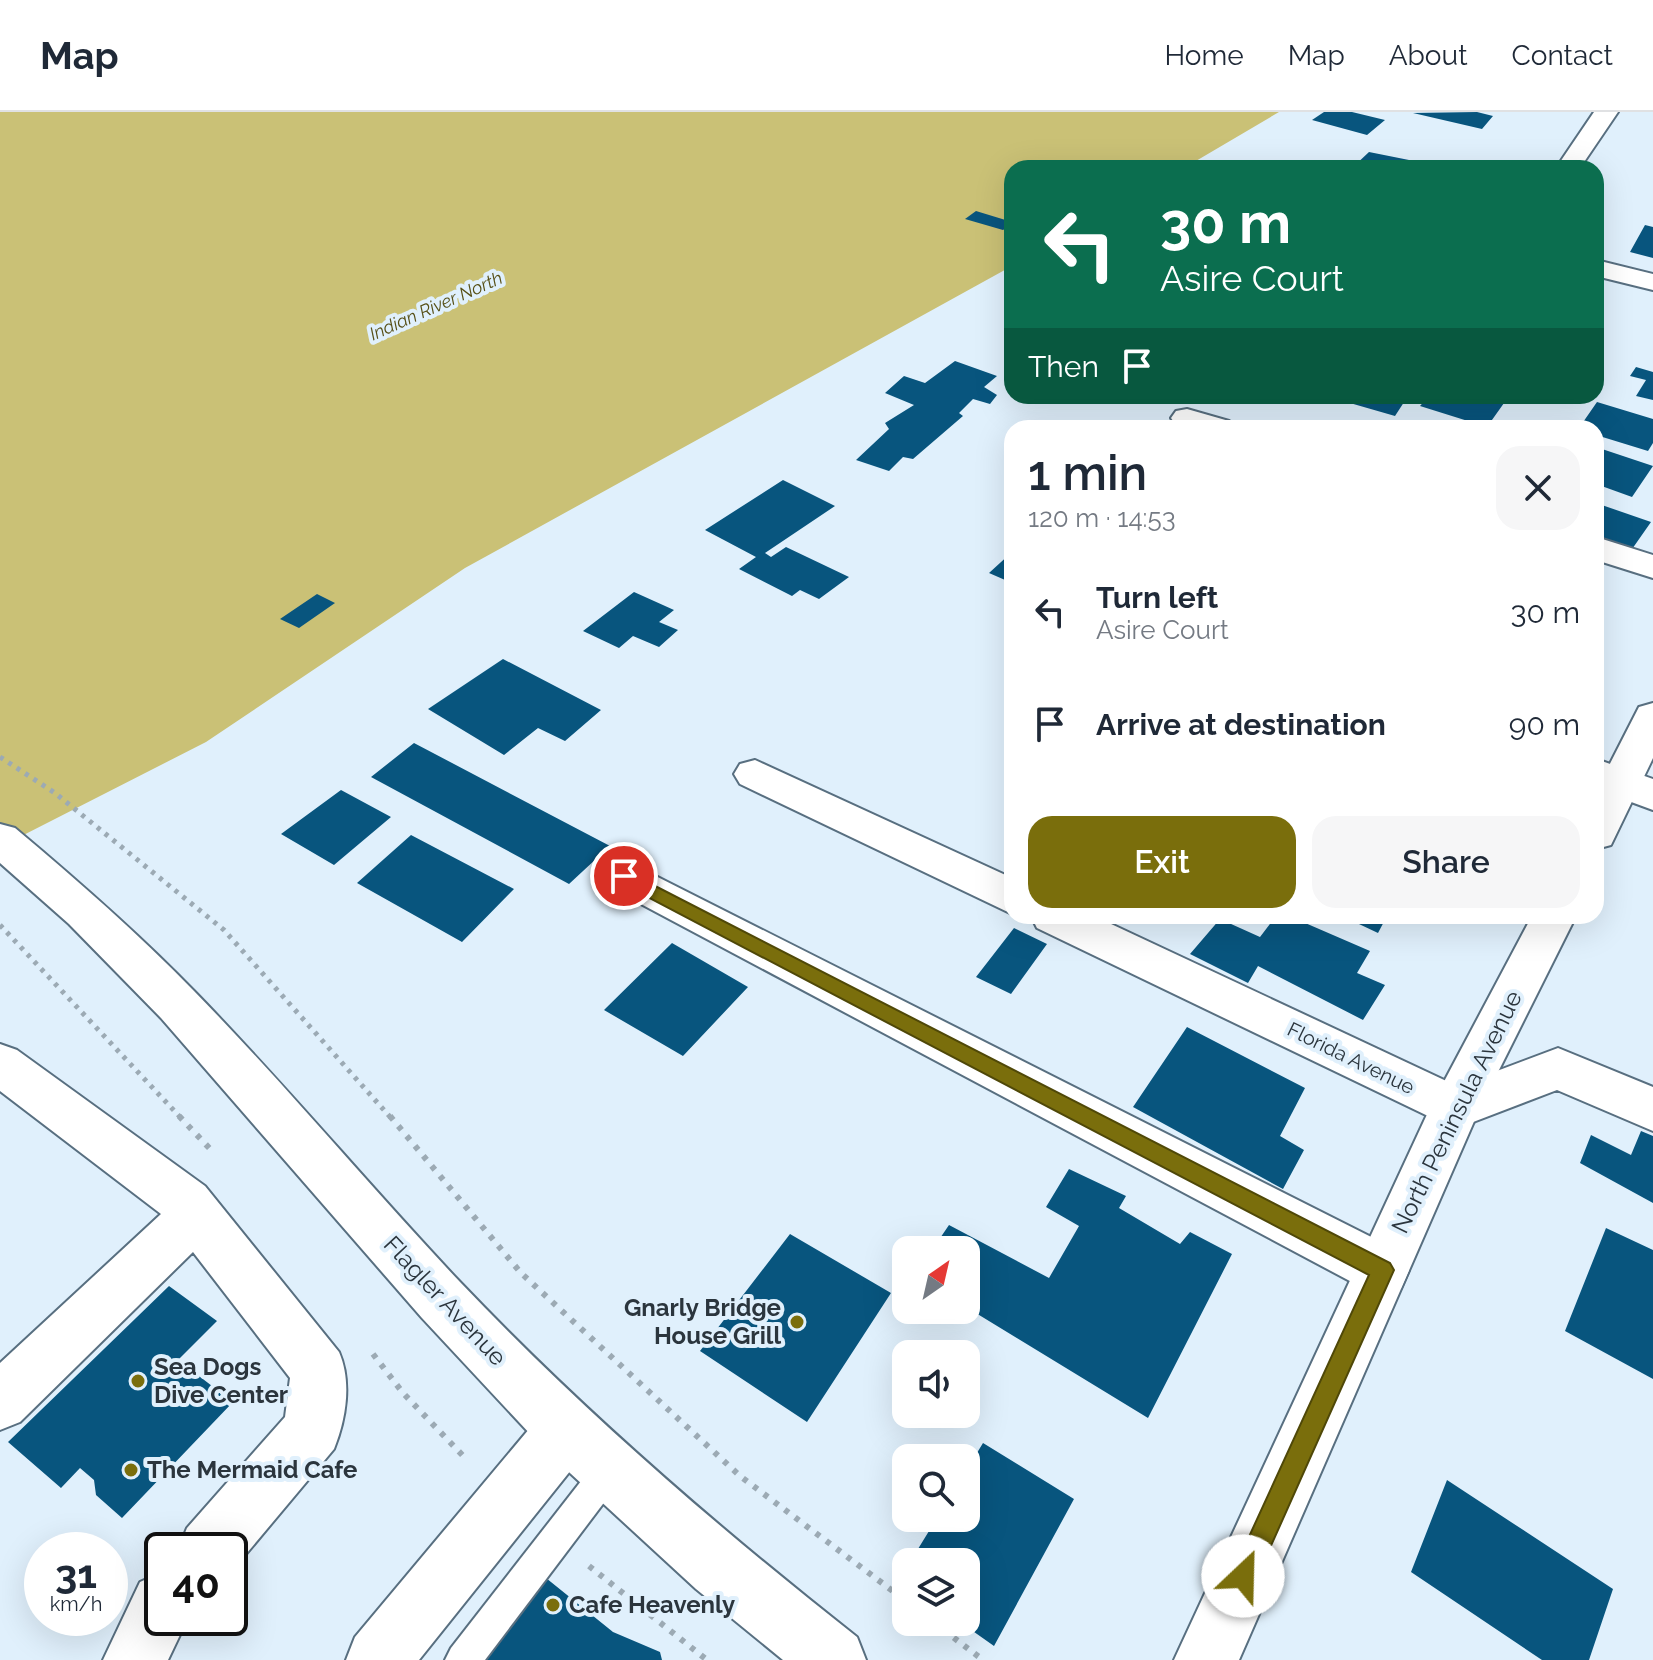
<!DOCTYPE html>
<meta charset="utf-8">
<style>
:root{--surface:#fff;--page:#f6f6f7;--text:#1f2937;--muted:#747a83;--line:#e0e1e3;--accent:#7a6e0c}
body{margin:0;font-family:Raleway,sans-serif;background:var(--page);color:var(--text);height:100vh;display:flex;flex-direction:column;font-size:30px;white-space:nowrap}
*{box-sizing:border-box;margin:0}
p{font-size:26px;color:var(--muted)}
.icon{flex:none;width:44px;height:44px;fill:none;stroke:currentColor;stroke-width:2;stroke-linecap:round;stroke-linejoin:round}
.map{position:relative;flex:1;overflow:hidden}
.sheet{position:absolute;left:1004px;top:308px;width:600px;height:504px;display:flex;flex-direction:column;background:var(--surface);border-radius:24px;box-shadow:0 8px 32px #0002}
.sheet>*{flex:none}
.guide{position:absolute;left:1004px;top:48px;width:600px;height:244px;border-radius:24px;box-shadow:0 8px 32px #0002;background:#0b6e4f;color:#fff;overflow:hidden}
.needle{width:52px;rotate:34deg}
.tools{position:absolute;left:892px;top:1124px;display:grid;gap:16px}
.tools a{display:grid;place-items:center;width:88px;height:88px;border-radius:16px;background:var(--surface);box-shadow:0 8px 32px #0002;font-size:40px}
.speed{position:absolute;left:24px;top:1420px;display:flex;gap:16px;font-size:40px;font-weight:700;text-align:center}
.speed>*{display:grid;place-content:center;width:104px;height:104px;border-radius:50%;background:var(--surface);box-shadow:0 8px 32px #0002;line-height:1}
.speed small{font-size:20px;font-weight:400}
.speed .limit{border:4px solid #111;border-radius:12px;background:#fff;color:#111}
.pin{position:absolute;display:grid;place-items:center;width:68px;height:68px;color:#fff;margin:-34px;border:4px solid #fff;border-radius:50%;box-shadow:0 2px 8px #0007}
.me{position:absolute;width:88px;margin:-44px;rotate:24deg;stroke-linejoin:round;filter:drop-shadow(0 0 6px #0008)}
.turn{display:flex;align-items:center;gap:28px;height:168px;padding:0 24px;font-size:36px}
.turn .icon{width:104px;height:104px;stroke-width:2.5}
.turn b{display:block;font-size:56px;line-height:68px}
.then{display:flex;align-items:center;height:76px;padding:0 24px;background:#0003;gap:16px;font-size:30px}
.round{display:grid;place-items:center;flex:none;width:84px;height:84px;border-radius:24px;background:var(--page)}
.summary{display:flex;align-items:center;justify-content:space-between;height:136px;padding:0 24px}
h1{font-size:48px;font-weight:600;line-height:60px}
.action{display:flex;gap:16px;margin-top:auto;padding:16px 24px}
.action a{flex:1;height:92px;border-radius:24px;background:var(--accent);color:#fff;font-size:32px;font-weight:600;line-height:92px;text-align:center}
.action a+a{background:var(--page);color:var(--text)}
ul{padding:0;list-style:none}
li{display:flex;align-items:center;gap:24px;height:112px;padding:0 24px}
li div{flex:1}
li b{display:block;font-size:30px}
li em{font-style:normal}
header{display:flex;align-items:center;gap:48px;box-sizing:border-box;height:112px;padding:0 40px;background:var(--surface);border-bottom:2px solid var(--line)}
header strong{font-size:38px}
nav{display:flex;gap:44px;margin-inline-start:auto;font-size:28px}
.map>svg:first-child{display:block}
</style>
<header>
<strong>Map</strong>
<nav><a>Home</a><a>Map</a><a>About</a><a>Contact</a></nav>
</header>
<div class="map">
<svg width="1653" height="1548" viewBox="0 0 1653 1548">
<rect width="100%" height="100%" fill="#e0f0fc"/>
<path fill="#cac176" d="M0,0h1279l-95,56h-172v98l-547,302 -259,174 -206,105z"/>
<path fill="#08557e" d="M1324,0h28l33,8 -18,15 -55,-15z
M1477,0l16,4 -11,13 -69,-16z
M1369,40l55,11 18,5h-90z
M976,99l36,11v2l-9,6 -38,-11z
M1645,113l8,2v31l-23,-6z
M955,249l42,15 -13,11 13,8 -7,9 -17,-5 -14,14 4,3 -50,43 -10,-2 -14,14 -33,-11 33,-31 -4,-6 29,-18 -29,-12 19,-17 21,7z
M1636,255l17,5v28l-17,-4 10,-16 -16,-4z
M1347,284h61l-13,20 -52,-15z
M1429,284h80l-22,31 -67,-21z
M1597,290l56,17v24l-5,8 -52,-16v-7h-17z
M1596,335l57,19 -21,31 -36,-13z
M783,368l52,26 -70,47 6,4 15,-10 63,30 -30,22 -19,-9 -8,6 -53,-27 17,-12 -51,-27z
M1596,391l55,19 -21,30 -34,-12z
M1012,440v31l-23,-10z
M634,480l40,18 -15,12 19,8 -19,17 -26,-11 -14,12 -36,-17z
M317,482l18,9 -36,25 -19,-9z
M503,547l98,51 -36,31 -27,-13 -34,27 -76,-46z
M414,631l196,103 -41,38 -198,-107z
M341,678l50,27 -57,48 -53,-31z
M411,723l103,54 -52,53 -105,-59z
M1276,804h13l81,35 -13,22 28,12 -22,35 -105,-54 -10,17 -58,-29 30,-35 40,18z
M1342,804h45l-9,17z
M1014,816l33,16 -36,50 -35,-17z
M672,831l76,44 -65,69 -79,-46z
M1187,915l118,61 -25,48 24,14 -21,39 -150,-82z
M1641,1019l12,5v67l-73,-40 11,-28 40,20z
M1069,1057l57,27 -7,12 61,36 10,-12 42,22 -84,164 -182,-111v-57h-34l17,-25 100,53 30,-52 -33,-19z
M1606,1116l47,22v129l-88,-48z
M790,1122l101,59 -84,129 -107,-71z
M169,1174l48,35 -39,39 55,42 -111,116 -26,-23 -2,-15 -14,-12 -19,20 -53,-46z
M983,1331l91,56 -80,147 -34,-24h6v-60h-56l27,-44h29v-47z
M1447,1368l166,109 -24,71h-47l-131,-88z
M546,1466l67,54 47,20 2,8h-178z"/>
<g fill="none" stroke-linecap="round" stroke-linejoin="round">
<defs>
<path id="service" d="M610,1341l11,5 5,11 -5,11 -136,180h-40l6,-12 148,-190z"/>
<path id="minor" d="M1594,0h24l-38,56h-24z
M1596,148l57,14v16l-57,-14z
M1187,297l42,12 5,7 -58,-3 -5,-7 5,-7z
M1596,425l57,18v23l-57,-18z
M1596,647l57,20v31l-57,-21z
M755,648l257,118v36l-272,-130 -6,-10 6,-10z
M624,748l777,392 8,18 -8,18 -19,7 -19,-7 -754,-401 -7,-11 7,-11z
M1031,804h63l363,170 101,-38 95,39v44l-96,-41 -102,39 -418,-201z
M0,932l17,6 188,136 134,166c13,30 7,67 -5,97l-103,123 -1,-22h-52l9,-22 98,-111 5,-39 -97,-126 -173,170 -20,8v-67l161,-149 -161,-123z
M566,1289l21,9 8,20 -8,20 -168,210h-73l9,-23 190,-227z
M162,1460v46h26l-20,42h-65l37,-78z"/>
<path id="tertiary" d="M1653,591v55l-42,87 -15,4v-58l43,-84z
M1532,804h44l-97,194 -240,550h-65l256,-552z"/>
<path id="secondary" d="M0,712l15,4c62,52 123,105 179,163 92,94 176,196 266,291 123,129 257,245 397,355l9,23h-83l-87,-71 -151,-139 -123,-132 -261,-300 -92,-94 -69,-61z"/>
</defs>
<use href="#service" stroke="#586f80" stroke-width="4"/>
<use href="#minor" stroke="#586f80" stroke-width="4"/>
<use href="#tertiary" stroke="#586f80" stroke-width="4"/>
<use href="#secondary" stroke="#586f80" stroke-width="4"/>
<path stroke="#9caab4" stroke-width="5" stroke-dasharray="4 6" stroke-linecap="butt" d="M0,645l55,36 169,137 167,188
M0,813l181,193"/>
<path stroke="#9caab4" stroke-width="6" stroke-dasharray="5 8" stroke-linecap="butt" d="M179,1004l34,36
M390,1004l131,157 219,203 166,125
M373,1242l30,39 64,67
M589,1454l118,94
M933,1510l50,38"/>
<use href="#service" fill="#fff" fill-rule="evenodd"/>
<use href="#minor" fill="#fff" fill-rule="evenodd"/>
<use href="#tertiary" fill="#fff" fill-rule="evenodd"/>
<use href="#secondary" fill="#fff" fill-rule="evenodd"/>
</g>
<path fill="#7a6e0c" stroke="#4f4808" stroke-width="2" d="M624,758l766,393 4,7 -141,316 -10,3 -9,-3 -3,-10 138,-301 -752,-394v-10z"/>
<g fill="#7a6e0c" stroke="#e0f0fc" stroke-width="3">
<circle cx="797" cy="1210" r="8"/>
<circle cx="138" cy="1269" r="8"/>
<circle cx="131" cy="1358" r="8"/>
<circle cx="553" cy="1493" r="8"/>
</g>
<g text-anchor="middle" stroke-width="8" stroke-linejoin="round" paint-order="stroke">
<g font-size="18" font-style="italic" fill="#564f16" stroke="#e0f0fc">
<text transform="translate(436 194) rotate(-24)" y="6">Indian River North</text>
</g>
<g font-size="20" fill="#2b353d" stroke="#e0f0fc">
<text transform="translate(1351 946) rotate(26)" y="7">Florida Avenue</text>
</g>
<g font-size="24" fill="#2b353d" stroke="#e0f0fc">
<text transform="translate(1457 1000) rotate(-64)" y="8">North Peninsula Avenue</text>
<text transform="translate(445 1189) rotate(47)" y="8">Flagler Avenue</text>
</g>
<g font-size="24" font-weight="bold" fill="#2b353d" stroke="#e0f0fc" text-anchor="start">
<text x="781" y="1204" text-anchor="end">Gnarly Bridge<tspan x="781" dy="28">House Grill</tspan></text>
<text x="154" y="1263">Sea Dogs<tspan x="154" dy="28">Dive Center</tspan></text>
<text x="147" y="1366">The Mermaid Cafe</text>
<text x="569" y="1501">Cafe Heavenly</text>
</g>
</g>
</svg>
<div class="tools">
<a><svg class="needle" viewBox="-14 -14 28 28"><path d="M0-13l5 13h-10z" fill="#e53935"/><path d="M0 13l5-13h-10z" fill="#747a83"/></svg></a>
<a><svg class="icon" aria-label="sound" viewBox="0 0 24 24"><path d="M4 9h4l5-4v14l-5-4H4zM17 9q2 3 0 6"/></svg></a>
<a><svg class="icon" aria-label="search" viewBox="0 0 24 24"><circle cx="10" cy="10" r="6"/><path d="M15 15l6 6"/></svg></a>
<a><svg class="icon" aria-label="layers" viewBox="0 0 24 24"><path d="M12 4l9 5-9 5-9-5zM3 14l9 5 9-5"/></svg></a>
</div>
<div class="speed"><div>31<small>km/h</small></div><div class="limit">40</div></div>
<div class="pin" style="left:624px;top:764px;background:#d93025"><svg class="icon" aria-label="arrive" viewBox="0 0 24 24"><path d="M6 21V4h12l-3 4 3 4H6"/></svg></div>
<svg class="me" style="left:1243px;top:1464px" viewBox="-20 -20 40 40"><circle r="19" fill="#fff"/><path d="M0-13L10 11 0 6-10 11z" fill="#7a6e0c"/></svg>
<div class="guide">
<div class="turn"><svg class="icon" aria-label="left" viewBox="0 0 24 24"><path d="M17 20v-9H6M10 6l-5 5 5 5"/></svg><div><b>30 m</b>Asire Court</div></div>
<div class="then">Then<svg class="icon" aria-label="arrive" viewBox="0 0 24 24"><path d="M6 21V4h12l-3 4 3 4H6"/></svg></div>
</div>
<section class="sheet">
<div class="summary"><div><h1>1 min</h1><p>120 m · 14:53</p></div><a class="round"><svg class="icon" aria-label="close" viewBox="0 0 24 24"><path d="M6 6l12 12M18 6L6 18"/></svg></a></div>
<ul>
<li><svg class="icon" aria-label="left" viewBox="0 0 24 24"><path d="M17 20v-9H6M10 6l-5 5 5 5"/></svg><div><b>Turn left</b><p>Asire Court</p></div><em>30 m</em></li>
<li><svg class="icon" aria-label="arrive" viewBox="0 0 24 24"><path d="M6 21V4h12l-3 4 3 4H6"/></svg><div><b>Arrive at destination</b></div><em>90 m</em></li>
</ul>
<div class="action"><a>Exit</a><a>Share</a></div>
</section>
</div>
